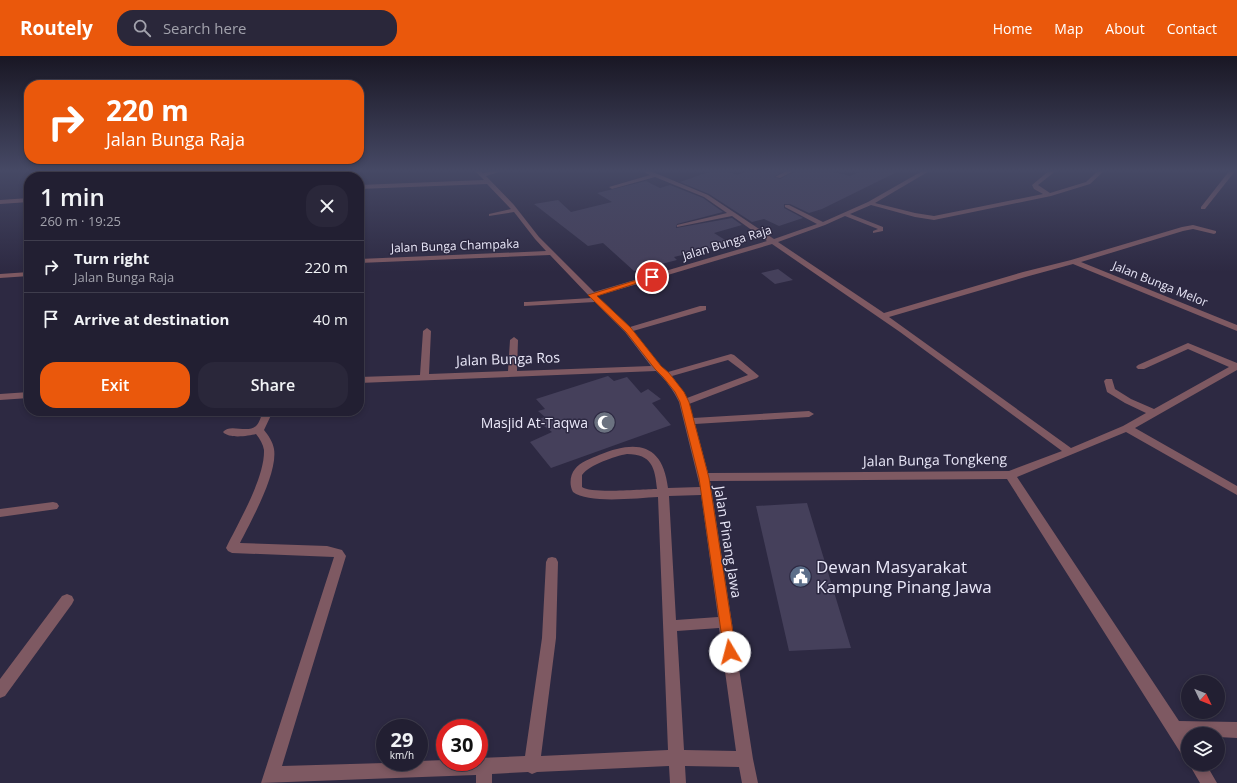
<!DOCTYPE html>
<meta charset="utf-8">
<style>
:root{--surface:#221f32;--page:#2a273a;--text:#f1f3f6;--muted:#a2a2ac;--line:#3f3d4d;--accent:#ea580c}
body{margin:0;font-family:"Open Sans",sans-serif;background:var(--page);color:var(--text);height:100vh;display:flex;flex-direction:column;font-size:15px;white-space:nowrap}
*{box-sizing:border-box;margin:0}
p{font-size:13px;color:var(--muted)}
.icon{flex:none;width:22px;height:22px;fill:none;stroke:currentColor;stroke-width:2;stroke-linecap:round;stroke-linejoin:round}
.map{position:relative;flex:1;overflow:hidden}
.sheet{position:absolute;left:24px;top:116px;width:340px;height:244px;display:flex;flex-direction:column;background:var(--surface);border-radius:16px;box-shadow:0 2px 6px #0003,0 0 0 1px var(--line)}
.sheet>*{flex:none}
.guide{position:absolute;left:24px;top:24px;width:340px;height:84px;border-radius:16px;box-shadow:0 2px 6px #0003,0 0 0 1px var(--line);background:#ea580c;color:#fff;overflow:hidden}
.needle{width:26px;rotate:133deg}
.buttons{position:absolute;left:1181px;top:619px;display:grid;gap:8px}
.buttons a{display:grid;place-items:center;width:44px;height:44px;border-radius:50%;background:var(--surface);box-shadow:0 2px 6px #0003,0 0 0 1px var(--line);font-size:20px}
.speed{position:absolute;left:376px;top:663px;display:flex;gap:8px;font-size:20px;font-weight:700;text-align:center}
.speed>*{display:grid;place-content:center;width:52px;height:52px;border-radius:50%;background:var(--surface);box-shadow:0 2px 6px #0003,0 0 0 1px var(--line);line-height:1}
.speed small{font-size:10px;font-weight:400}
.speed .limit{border:6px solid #d22;background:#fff;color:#111}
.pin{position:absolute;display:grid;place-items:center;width:34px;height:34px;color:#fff;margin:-17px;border:2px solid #fff;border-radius:50%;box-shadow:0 1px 4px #0007}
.me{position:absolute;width:44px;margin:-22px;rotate:352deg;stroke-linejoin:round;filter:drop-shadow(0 0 3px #0008)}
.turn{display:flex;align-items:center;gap:14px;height:84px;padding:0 16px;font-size:18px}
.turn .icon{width:52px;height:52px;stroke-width:2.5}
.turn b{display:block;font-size:28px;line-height:34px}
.round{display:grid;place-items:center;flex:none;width:42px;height:42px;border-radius:16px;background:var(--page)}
.headline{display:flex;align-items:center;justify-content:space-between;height:68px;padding:0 16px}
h1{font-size:24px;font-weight:600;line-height:30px}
.action{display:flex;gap:8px;margin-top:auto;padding:8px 16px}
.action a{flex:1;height:46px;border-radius:16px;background:var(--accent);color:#fff;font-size:16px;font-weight:600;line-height:46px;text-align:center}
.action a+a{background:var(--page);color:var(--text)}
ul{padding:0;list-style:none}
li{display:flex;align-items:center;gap:12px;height:52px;padding:0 16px;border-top:1px solid var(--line)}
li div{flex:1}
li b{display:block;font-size:15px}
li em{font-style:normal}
header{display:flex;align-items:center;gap:24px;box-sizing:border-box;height:56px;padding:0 20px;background:var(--accent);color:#fff}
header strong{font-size:19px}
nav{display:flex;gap:22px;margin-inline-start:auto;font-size:14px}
.search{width:280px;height:36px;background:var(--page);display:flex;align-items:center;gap:10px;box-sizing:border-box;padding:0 14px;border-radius:16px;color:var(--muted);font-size:15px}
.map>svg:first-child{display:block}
</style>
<header>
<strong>Routely</strong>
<div class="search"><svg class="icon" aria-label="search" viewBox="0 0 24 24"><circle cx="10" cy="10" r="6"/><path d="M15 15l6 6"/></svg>Search here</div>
<nav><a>Home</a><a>Map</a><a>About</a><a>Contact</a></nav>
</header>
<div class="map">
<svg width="1237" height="727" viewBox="0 0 1237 727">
<rect width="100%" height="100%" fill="#2d2942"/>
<path fill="#45405b" d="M714,114h10l13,5 11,-5h37l-11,7 6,2 17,-9h29l24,6 14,-6h37l-79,39 -13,4 -19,-9h-6v4l19,10 -24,8 -15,-7 -12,3 -43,-28 -29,-12z
M646,125l14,7 10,-3 33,13 20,14 -46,12 -1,4 56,-10 10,7 -28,8 16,10 -56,14 3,3 -43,11 -31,-28 -15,3 -54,-42 24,-4 13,12 41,-10 -15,-9z
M778,213l15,11 -18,4 -14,-11z
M608,320l6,5 13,-4 14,16 7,-4 13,10 -9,4 19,22 -120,43 -21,-26 22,-10 -16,-12 9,-3 -7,-6 7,-2 -9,-10z
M807,447l44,145 -62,3 -33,-145z"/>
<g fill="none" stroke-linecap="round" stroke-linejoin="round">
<path fill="#7e5962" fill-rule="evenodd" d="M271,114h6l-6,7h-6z
M474,114h6l3,3 12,-3h10l-19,6 28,29 25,32 55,55 173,-51 -35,-25 -55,11v-2l50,-12 -23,-16 -49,-20 -43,12 -3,-2 41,-12 -10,-5h8l60,25 66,44 43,-15 -32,-17v-2h4l34,17 45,-20 56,-32h7l-56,33 40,10 19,3 109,-22 -9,-5 -2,-4 18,-15h7l-19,15 12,8 36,-11 13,-12h6l-15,14 -39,12 -117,24 -19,-3 -44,-12 -21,9 33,13v4l-10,2v-2l5,-2 -33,-13 -20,9 -47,17 106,71 139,-41 48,-12 111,-33 11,-2 23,6v2l-2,1 -21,-5 -10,2 -102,31 156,63v6l-164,-67 -44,12 -140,41 182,131 52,-22 23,-13 -21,-10 -18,-11 -3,-11 2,-2h6l3,10 16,10 23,10 75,-42 -41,-18 -44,20h-6l-2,-2 2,-2 50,-22 49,20v7l-102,58 102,58v9l-111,-63 -109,45 162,244 58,1v16l-19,-1v-3h-30v23l-6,-2 -175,-276 -297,2 43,278 5,24h-16l-3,-16 -54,-1 1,17h-16l-1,-17 -132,6 -5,2 -4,-2 -36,2v9h-16v-8l-215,8 73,-226 -102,-4 -4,-2 -2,-3c12,-25 39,-70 38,-98 -1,-6 -4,-11 -8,-16 -8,2 -27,5 -33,-2 7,-9 24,2 33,-6 4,-4 5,-10 7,-15h10l-9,19c4,5 9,12 10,19 4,24 -23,72 -34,94l87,3 15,4 4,6 -64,210 137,-4v-1l26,-1v2h34v-4l46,-2 17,-118 4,-76 2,-4 4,-1 4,1 2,4 -2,76 -15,118 127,-6 -10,-253c-21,1 -70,7 -85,-5 -4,-7 -3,-17 2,-23 5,-7 17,-11 24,-14 38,-16 64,-11 69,33l32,-1 -21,-85c-6,-12 -13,-22 -23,-31l-297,12v-6l61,-2 3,-44 4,-3 4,3 -2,43 79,-3 2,-31 4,-3 4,3 -1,31 134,-5 -26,-34 -30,-30 -71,4v-4h3l64,-4 -41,-43 -191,8v-4l187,-8 -11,-12 -21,-27 -25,4v-2l22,-5 -24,-25 -128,5v-4l125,-5zM772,188l128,88 162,119 -53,20 -301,2 -13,-49 114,-7 5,-3 -5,-3 -116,7 -4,-14 68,-26 2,-2 -25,-21 -3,-1 -63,18 -7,-6 -28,-35 73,-21v-4h-6l-70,21 -33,-31zM728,304l20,15 -61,23 -15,-22zM627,398c25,0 28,14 30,35 -14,0 -66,5 -75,-2v-12c7,-10 33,-19 45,-21zM701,439l17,122 -42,3 -7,-124zM719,572l17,123 -52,-1 -7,-119z
M788,114h8l-16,8 -5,-1z
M1230,114h6l-31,39h-4v-2z
M29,142v4l-29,2v-4z
M29,216v4l-29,2v-4z
M29,336v6l-29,2v-6z
M53,446l4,1 2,3 -2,3 -57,8v-8z
M67,538l5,2 2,4 -2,4 -67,92 -5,2v-19l62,-83z
M1189,708h17l11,19h-17z"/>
</g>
<linearGradient id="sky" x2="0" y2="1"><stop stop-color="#191724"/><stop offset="0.53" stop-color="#464965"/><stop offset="1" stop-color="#464965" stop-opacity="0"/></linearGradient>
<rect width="1237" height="216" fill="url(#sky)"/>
<path fill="#ea580c" stroke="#983908" d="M650,220l6,1 -59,19 34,32 30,38 8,7 15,19 5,10 20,76 27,174 -1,5 -5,1 -5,-1 -1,-5 -25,-174 -19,-76 -5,-10 -12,-15 -8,-8 -29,-37 -38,-37z"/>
<defs>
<symbol id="mosque-disc" viewBox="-11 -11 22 22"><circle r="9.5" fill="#6b7280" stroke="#2d2942"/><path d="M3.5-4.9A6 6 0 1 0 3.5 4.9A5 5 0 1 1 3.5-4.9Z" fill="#fff"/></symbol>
<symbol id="civic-disc" viewBox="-11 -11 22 22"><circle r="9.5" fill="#5c6f8a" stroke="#2d2942"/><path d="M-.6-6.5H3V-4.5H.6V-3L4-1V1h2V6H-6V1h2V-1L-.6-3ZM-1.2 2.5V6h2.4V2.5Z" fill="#fff"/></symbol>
</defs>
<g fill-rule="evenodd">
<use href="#mosque-disc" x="592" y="354" width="25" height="25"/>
<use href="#civic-disc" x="788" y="508" width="25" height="25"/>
</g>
<g text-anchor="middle" stroke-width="3" stroke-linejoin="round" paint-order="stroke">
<g font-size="12" fill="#e9e7f8" stroke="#2d2942">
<text transform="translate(727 187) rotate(-17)" y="4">Jalan Bunga Raja</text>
<text transform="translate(455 190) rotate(-2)" y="4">Jalan Bunga Champaka</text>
<text transform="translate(1160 228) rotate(22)" y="4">Jalan Bunga Melor</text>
</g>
<g font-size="14" fill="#e9e7f8" stroke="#2d2942">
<text transform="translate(508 303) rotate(-2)" y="5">Jalan Bunga Ros</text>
<text transform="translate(935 404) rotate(-1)" y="5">Jalan Bunga Tongkeng</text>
<text transform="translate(728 486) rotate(81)" y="5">Jalan Pinang Jawa</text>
</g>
<g font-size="14" fill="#e9e7f8" stroke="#2d2942" text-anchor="end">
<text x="588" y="372">Masjid At-Taqwa</text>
</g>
<g font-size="17" fill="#e9e7f8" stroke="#2d2942" text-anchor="start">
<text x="816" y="517">Dewan Masyarakat<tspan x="816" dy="20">Kampung Pinang Jawa</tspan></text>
</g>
</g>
</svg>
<div class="buttons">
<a><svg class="needle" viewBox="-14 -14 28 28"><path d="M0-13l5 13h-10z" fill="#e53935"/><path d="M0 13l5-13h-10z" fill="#a2a2ac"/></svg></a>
<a><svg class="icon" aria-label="layers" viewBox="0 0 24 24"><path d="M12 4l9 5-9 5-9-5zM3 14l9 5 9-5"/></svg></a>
</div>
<div class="speed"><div>29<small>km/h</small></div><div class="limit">30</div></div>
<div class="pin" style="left:652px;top:221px;background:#d93025"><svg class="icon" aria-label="arrive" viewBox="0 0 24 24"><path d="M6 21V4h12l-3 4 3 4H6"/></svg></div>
<svg class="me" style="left:730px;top:596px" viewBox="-20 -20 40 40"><circle r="19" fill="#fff"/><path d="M0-13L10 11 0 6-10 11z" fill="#ea580c"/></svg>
<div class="guide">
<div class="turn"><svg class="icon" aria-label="right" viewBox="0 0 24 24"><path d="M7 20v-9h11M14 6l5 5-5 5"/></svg><div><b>220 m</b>Jalan Bunga Raja</div></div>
</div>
<section class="sheet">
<div class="headline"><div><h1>1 min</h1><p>260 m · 19:25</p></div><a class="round"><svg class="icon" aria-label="close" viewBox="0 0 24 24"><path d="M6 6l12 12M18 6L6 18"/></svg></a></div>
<ul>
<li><svg class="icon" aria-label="right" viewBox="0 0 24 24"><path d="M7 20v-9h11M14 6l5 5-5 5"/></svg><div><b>Turn right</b><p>Jalan Bunga Raja</p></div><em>220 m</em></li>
<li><svg class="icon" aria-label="arrive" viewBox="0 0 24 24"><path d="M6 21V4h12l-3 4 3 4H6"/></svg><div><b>Arrive at destination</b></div><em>40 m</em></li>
</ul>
<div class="action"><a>Exit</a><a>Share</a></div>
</section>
</div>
